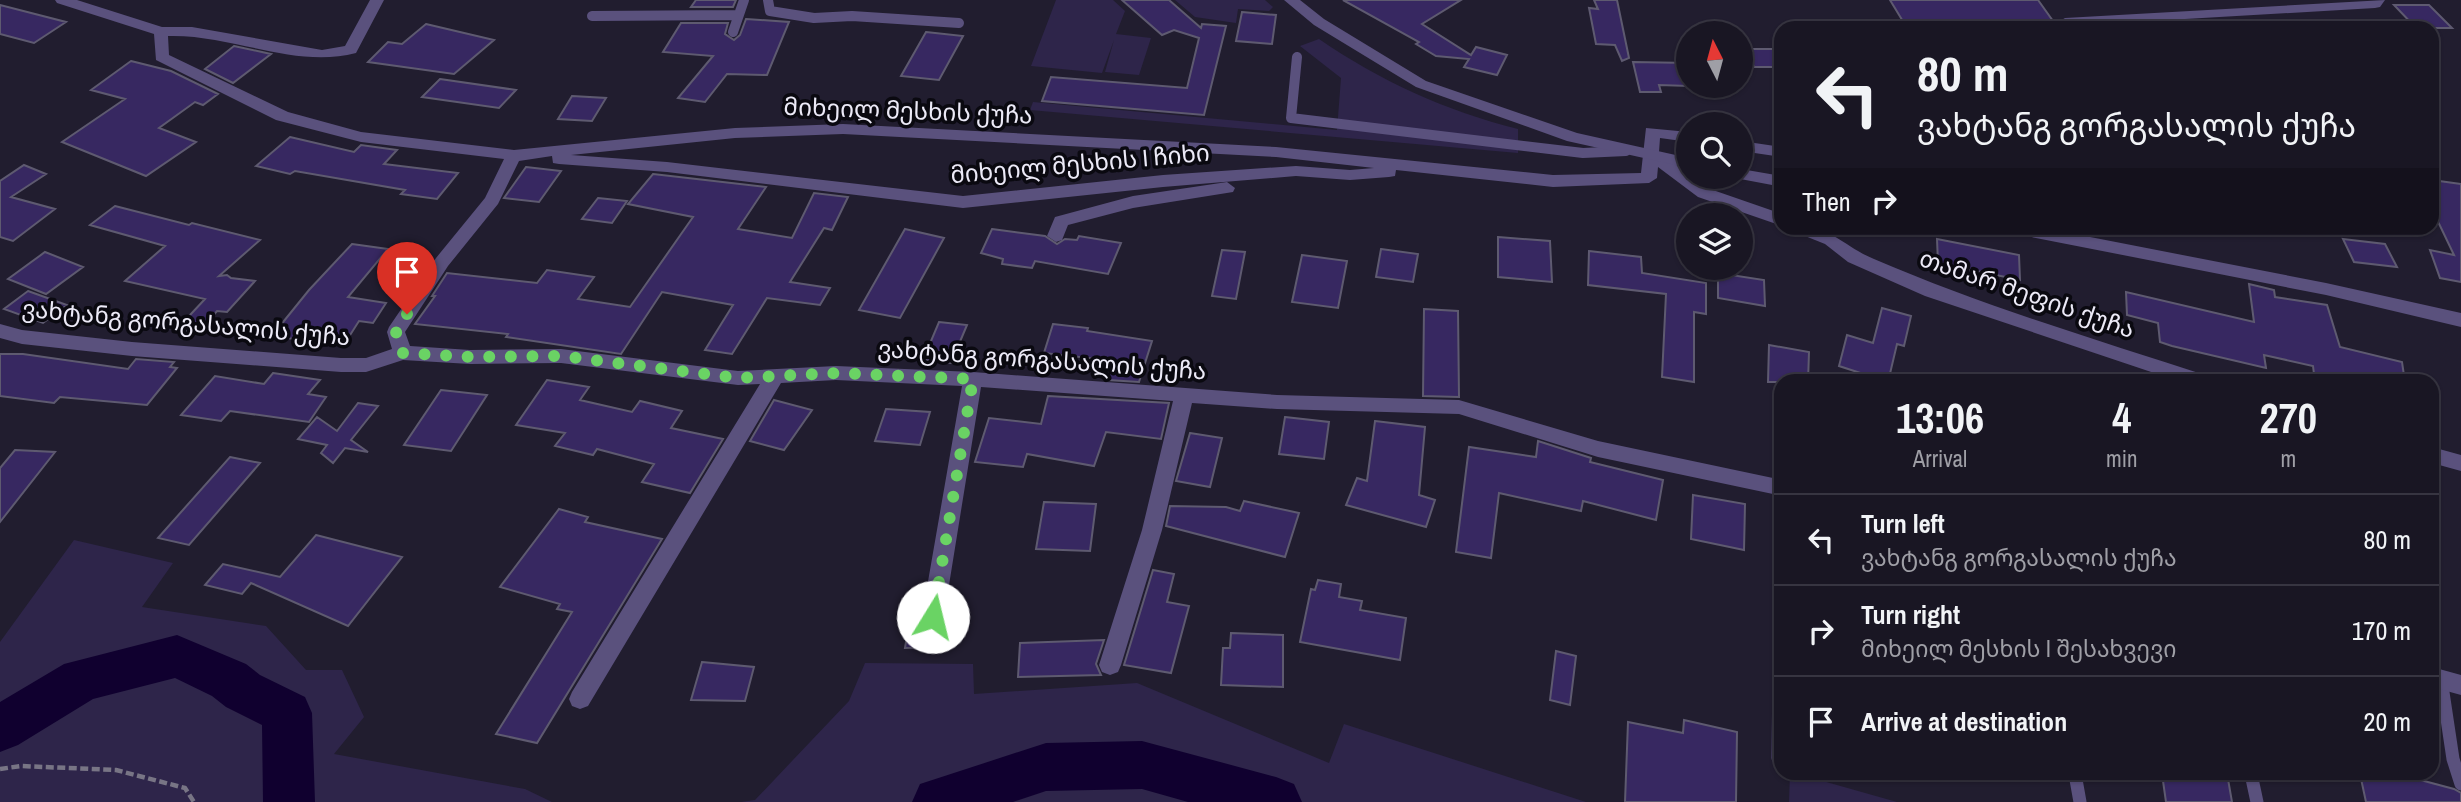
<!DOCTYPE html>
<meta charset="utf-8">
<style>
:root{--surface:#191623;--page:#221f2b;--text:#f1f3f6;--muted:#9f9fa6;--line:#373541}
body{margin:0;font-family:"Archivo Narrow","Noto Sans Georgian",sans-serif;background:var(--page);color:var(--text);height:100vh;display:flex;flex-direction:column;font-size:26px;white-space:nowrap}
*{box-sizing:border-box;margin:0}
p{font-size:23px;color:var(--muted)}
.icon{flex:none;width:38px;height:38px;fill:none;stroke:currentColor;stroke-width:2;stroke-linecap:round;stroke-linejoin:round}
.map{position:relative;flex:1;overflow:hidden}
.side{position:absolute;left:1774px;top:374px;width:665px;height:406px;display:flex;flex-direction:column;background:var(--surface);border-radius:21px;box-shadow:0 2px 5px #0004,0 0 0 2px var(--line)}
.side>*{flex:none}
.guide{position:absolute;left:1774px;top:21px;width:665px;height:214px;border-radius:21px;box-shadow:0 2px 5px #0004,0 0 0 2px var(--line);background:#191623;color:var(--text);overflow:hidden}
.needle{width:46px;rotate:354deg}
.fabs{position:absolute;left:1676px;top:21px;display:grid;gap:14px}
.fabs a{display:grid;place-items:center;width:77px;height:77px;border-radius:50%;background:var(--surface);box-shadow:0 2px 5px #0004,0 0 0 2px var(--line);font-size:35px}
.pin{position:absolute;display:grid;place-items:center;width:60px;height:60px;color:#fff;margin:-72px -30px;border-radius:50% 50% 50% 0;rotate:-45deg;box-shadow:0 0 7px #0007}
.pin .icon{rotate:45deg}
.me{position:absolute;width:77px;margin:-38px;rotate:9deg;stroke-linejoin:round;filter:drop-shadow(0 0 5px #0008)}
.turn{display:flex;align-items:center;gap:24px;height:147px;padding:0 28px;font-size:32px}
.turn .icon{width:91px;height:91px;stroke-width:2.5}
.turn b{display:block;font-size:49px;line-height:60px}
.then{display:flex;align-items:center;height:66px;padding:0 28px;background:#0003;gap:14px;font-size:26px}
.eta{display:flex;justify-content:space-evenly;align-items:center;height:119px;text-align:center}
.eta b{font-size:42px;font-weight:700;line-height:49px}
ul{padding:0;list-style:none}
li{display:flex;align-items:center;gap:21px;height:91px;padding:0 28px;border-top:2px solid var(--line)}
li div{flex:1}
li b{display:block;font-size:26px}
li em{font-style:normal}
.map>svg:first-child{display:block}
</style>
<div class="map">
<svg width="2461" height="802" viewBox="0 0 2461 802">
<rect width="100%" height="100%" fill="#211d2f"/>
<path fill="#2e254a" d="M1056,0h57l12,11 -9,23 35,4 -12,37 -34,-3 9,-32 -12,33 -71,-7z
M1175,0h90l8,7 -4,4 -31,-2 -2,14 -41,-6z
M1319,39c61,42 127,72 199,90v24l-488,-43 3,-8 304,28 4,-52 -41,-32z
M74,540l99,23 -31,44 124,19 40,44h36l22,47 -30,37 191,35 27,13h-552v-160z
M865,663l108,1 1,30 163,-11 192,80 15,-39 242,78h-845l14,-2 94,-99z
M1790,774h8l99,28h-108z"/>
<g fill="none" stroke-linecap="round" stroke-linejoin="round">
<path fill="#10002f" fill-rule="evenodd" d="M177,635l69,29 14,11 45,22 7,16 3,89h-52l-1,-77 -36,-18 -14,-11 -37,-18 -82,21 -75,46 -18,7v-50l64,-38z
M1142,741l134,36 18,7 8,18h-114l-46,-13 -96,2 -33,11h-101l8,-18 126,-41z"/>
</g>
<path fill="#372861" stroke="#5e5a70" stroke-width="2" d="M696,0h40l-3,7h-42z
M1122,0h47l32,28 1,-4 24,2 -22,89 -162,-14 9,-24 136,11 12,-50 -25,-8 -12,5z
M1343,0h118l-39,24 49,31 5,-8 31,8 -10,20 -33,-8 5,-8 -33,-3 -20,-12 3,-2z
M1594,0h23l12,58 -7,3 -7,-16 -19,-1 -7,-36 9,1z
M1890,0h148l20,28h-151z
M0,5l66,17 -32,21 -34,-9z
M2394,5h35l23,23h-36z
M1242,12l34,3 -4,29 -36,-3z
M746,19l43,3 -22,53 -40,-1 -22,28 -27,-4 35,-42 -50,-4 18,-29h47l-3,11 9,6 6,-5z
M426,24l68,16 -40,34 -86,-12 20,-20 14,2z
M926,32l37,4 -24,44 -38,-4z
M234,46l28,6 9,2 -38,29 -28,-14z
M1746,49h36v18h-28z
M131,61l40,10 47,23 -15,11 -8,-3 -36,26 37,14 -50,34 -84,-34 63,-43 -34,-9z
M1633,62l56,1v23l-30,-1 2,7h-21z
M440,79l76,11 -17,18 -77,-11z
M572,96l34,2 -14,23 -34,-2z
M290,137l64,15 7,-7 36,5 -13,14 74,9 -21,26 -36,-5 4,-4 -110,-19 -5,3 -34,-8z
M24,165l22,9 -35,23 44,12 -42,32 -13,-4v-56z
M526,167l35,4 -22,31 -35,-4z
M653,174l113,13 -28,42 54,9 22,-45 34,4 -16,33 -8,-2 -34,54 40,6 -10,17 -53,-7 -35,56 -27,-4 28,-45 -71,-13 -41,62 -115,-17 2,-3 -93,-10 20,-28h-3l15,-23 90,10 10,-13 47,7 -16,22 52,8 63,-90 -65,-13z
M2432,180l29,4v98l-21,-4 -10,-28 24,5 -22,-46z
M598,198l29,3 -15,22 -30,-4z
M115,206l74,19 3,-2 68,17 -41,36 8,-1 4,3 24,3 -28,31 -10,-1 -18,21 -23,-2 29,-31 -80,-18 40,-35 -75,-21z
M905,229l39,9 -44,80 -41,-8z
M992,229l53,7 12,8 8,-5 12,1 2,-4 42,7 -13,31 -73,-13 -3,7 -30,-4 1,-5 -22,-6z
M1498,237l52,4 2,41 -54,-5z
M1937,239l82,16 1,25 -82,-17z
M2343,239l42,5 12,23 -43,-5z
M352,244l36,5 -40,48 38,6 -13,20 -14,-2 -14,22 -74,-6 38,-47z
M1381,249l37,5 -5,28 -37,-5z
M1222,250l23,2 -9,47 -24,-3z
M1589,251l52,6 1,16 64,10v31l-12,-2v70l-32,-5 4,-83 -78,-9z
M45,252l38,15 -37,27 -38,-15z
M1302,255l45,6 -9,47 -46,-6z
M1718,273l46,7 1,26 -47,-8z
M2249,284l25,6 1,7 52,8 13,42 62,15 3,20h-90l-2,-16 -49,-11 2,13 -94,-22 -12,-4 -2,-19 -31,-8 -1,-23 128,30z
M28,291l39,14 -24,18 -39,-14z
M1882,308l29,8 -7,30 -7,-2 -9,38 -49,-16 8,-31 26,8z
M1424,309l34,2 1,86 -36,-1z
M939,322l28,3 -16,38 -28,-3z
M1053,324l35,4 -1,3 65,10 -13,41 -31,-2 2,-14 -13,-2 1,-5 -54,-6z
M1769,345l40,7 -1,30h-40z
M0,354h23l105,15 8,-10 38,3 -4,5 7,1 -30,37 -87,-8 -6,6 -54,-7z
M273,373l47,7 -12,14 18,3 -17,25 -79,-11 -9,10 -40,-6 34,-39 49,8z
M547,380l42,7 -9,13 52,12 8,-11 42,10 -11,17 52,11 -33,54 -48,-11 12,-18 -57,-15 -4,6 -38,-9 10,-13 -49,-8z
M441,390l46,5 -36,56 -47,-6z
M1048,396l121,7 -8,36 -55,-7 -12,34 -67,-12 -4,13 -48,-5 14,-44 52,6z
M774,400l38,10 -28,40 -34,-9z
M358,403l20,3 -27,34 17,12 -23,-4 -12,15 -12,-10 6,-8 -29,-6 19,-22 20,14z
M886,409l44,3 -10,33 -45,-4z
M1285,417l44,5 -5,37 -45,-5z
M1375,421l50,6 -6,68 16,5 -9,27 -80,-22 11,-27 10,3z
M1190,433l32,5 -12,49 -34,-6z
M1538,441l53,17 -1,4 73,18 -7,40 -73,-19 -2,10 -82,-18 -8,65 -35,-6 13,-105 67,10z
M15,450l40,2 -55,70v-54z
M230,457l30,6 -71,82 -31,-7z
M1693,495l52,9 -1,46 -53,-11z
M1244,501l55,12 -14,44 -119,-31 4,-20 56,1 14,4z
M1044,502l52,2 -6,47 -54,-2z
M559,509l29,8 -3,5 77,17 -125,204 -41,-9 76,-122 -15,-3 3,-5 -60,-17z
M316,535l86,22 -54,69 -97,-43 -9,11 -37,-9 18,-21 57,13z
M1153,570l21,4 -7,28 22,4 -18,67 -47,-8z
M1318,580l23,4 -2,13 23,4 -2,9 46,8 -6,42 -100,-18 11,-53 4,1z
M909,624l23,4 13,-3 -4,22 -36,1z
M1231,633l52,2v52l-62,-2 2,-37h7z
M1104,640l-8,24 5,11 -83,2 2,-34z
M1556,651l20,5 -6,49 -20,-5z
M702,662l52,5 -9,34 -54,-1z
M1684,720l53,12 -1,70h-111l3,-80 55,11z
M2162,774h44l22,5 4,23h-66z
M2360,774h38l56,15 7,4v9h-95z"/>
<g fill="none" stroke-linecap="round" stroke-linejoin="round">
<path stroke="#787585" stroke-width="4.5" stroke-dasharray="8 3.5" stroke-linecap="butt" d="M0,769l21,-3 95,4 69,18 9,14"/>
<path stroke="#5a517d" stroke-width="10" d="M768,0l2,11 44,7 38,-2 107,7
M592,16l146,-1
M733,32l11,-32
M1297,57l-6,61 292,35 43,-2"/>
<path stroke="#5a517d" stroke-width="13" d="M2441,679l12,80 8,25
M1778,758l3,-270
M2075,774l5,28
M2251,774l6,28"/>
<path fill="#5a517d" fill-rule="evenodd" d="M55,0h22l85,27h30l130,23 23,-4 25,-46h14l-28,53c-62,16 -124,-19 -188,-17l1,19 119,57 73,20 153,18 221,-22 108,-4 433,23 277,28 88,-2 5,-45 43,4v10l-29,-4 -1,14 30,22v3h4l17,12 72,25v12l-84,-29 -40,-30 -1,11 -8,5 -96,4 -157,-17 -1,6 -6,1 -39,3 -54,-4 -133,11 -200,21 -296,-36 -108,-8 -6,-1 -1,-7 -33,5 -21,43 -50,62 -43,66 5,14 60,4 91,-1 177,22 98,-5 137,6 304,23 182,5 139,41 184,39v16l-184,-39 -139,-43 -182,-5 -85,-6 -30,127 -41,135 -3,7 -8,3 -8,-3 -3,-7 43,-135 31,-129 -192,-14 -37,229 -3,7 -8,2 -8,-2 -3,-7 40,-230 -126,-6 -55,3 -193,323 -8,3 -8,-3 -3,-7 3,-7 188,-308 -22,1 -177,-22 -91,1 -67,-4 -37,12h-25l-209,-16 -110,-12 -22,-6v-14l22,6 110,12 209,16h25l26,-9 -5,-17 2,-5 47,-69 49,-60 19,-39 -143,-17 -85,-22 -120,-60 -2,-26 -97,-31zM843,134l433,23 98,11 -24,2 -54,-4 -133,9 -200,21 -296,-34 -96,-7 164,-17z
M2385,0l-5,7 -5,1 -310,18 -7,-4 7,-4z
M1741,141l41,6v10l-41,-6z
M1227,182l8,6 -2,4 -100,16 -65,17 -6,15 -6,2 -9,-6 8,-19 78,-21z
M1792,228c39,-4 50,18 82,31 109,47 224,81 337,118l2,5h-32l-256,-86 -77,-34 -23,-18 -30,-12z
M2432,447l29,8v16l-29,-8z
M2432,667l29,8v20l-29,-8z"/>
<path fill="#5a517d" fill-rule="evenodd" d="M1284,0h16l24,19 102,62 151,52 112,25v10l-122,-27 -151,-54 -102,-62z
M1741,169l41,7v11l-47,-9 6,-1z
M2008,228h36l282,55 135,30v14l-135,-32 -310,-61 -6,-2z"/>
</g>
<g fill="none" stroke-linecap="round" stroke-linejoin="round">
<path stroke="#6ad364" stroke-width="12" stroke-dasharray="0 21.6" d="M407,314l-11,18 7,21 67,4 91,-1 177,22 98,-5 137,6 -40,238"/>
</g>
<g text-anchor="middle" stroke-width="7" stroke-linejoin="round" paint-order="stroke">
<g font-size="24" fill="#eceaf7" stroke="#0a0910">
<text transform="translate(908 111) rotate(2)" y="8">მიხეილ მესხის ქუჩა</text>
<text transform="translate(1080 164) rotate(-5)" y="8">მიხეილ მესხის I ჩიხი</text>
<text transform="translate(2027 294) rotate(19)" y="8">თამარ მეფის ქუჩა</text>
<text transform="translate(186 323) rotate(5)" y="8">ვახტანგ გორგასალის ქუჩა</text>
<text transform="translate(1042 360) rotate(4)" y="8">ვახტანგ გორგასალის ქუჩა</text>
</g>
</g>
</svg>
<div class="fabs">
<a><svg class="needle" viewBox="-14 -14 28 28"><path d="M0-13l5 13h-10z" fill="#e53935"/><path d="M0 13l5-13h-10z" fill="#9f9fa6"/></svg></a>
<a><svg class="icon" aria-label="search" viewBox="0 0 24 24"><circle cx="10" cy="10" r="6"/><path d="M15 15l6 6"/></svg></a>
<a><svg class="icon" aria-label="layers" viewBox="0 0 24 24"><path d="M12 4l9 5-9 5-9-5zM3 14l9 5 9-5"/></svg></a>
</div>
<div class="pin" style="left:407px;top:314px;background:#d93025"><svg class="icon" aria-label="arrive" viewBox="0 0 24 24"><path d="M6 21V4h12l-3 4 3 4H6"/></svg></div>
<svg class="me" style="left:933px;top:617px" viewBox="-20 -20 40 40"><circle r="19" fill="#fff"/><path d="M0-13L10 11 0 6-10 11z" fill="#6ad364"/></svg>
<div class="guide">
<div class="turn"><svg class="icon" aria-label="left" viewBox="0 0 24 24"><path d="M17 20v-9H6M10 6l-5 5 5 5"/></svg><div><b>80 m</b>ვახტანგ გორგასალის ქუჩა</div></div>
<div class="then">Then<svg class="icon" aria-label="right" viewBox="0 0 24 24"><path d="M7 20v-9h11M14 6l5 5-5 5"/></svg></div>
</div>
<section class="side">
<div class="eta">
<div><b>13:06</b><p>Arrival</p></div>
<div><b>4</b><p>min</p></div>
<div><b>270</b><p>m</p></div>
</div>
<ul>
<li><svg class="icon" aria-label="left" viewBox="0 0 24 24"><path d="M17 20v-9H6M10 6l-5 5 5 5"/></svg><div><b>Turn left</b><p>ვახტანგ გორგასალის ქუჩა</p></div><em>80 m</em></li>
<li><svg class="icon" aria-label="right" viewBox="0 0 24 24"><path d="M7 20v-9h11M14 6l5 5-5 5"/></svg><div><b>Turn right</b><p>მიხეილ მესხის I შესახვევი</p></div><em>170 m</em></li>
<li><svg class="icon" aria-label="arrive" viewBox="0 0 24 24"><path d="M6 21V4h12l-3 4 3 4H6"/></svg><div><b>Arrive at destination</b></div><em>20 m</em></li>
</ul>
</section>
</div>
